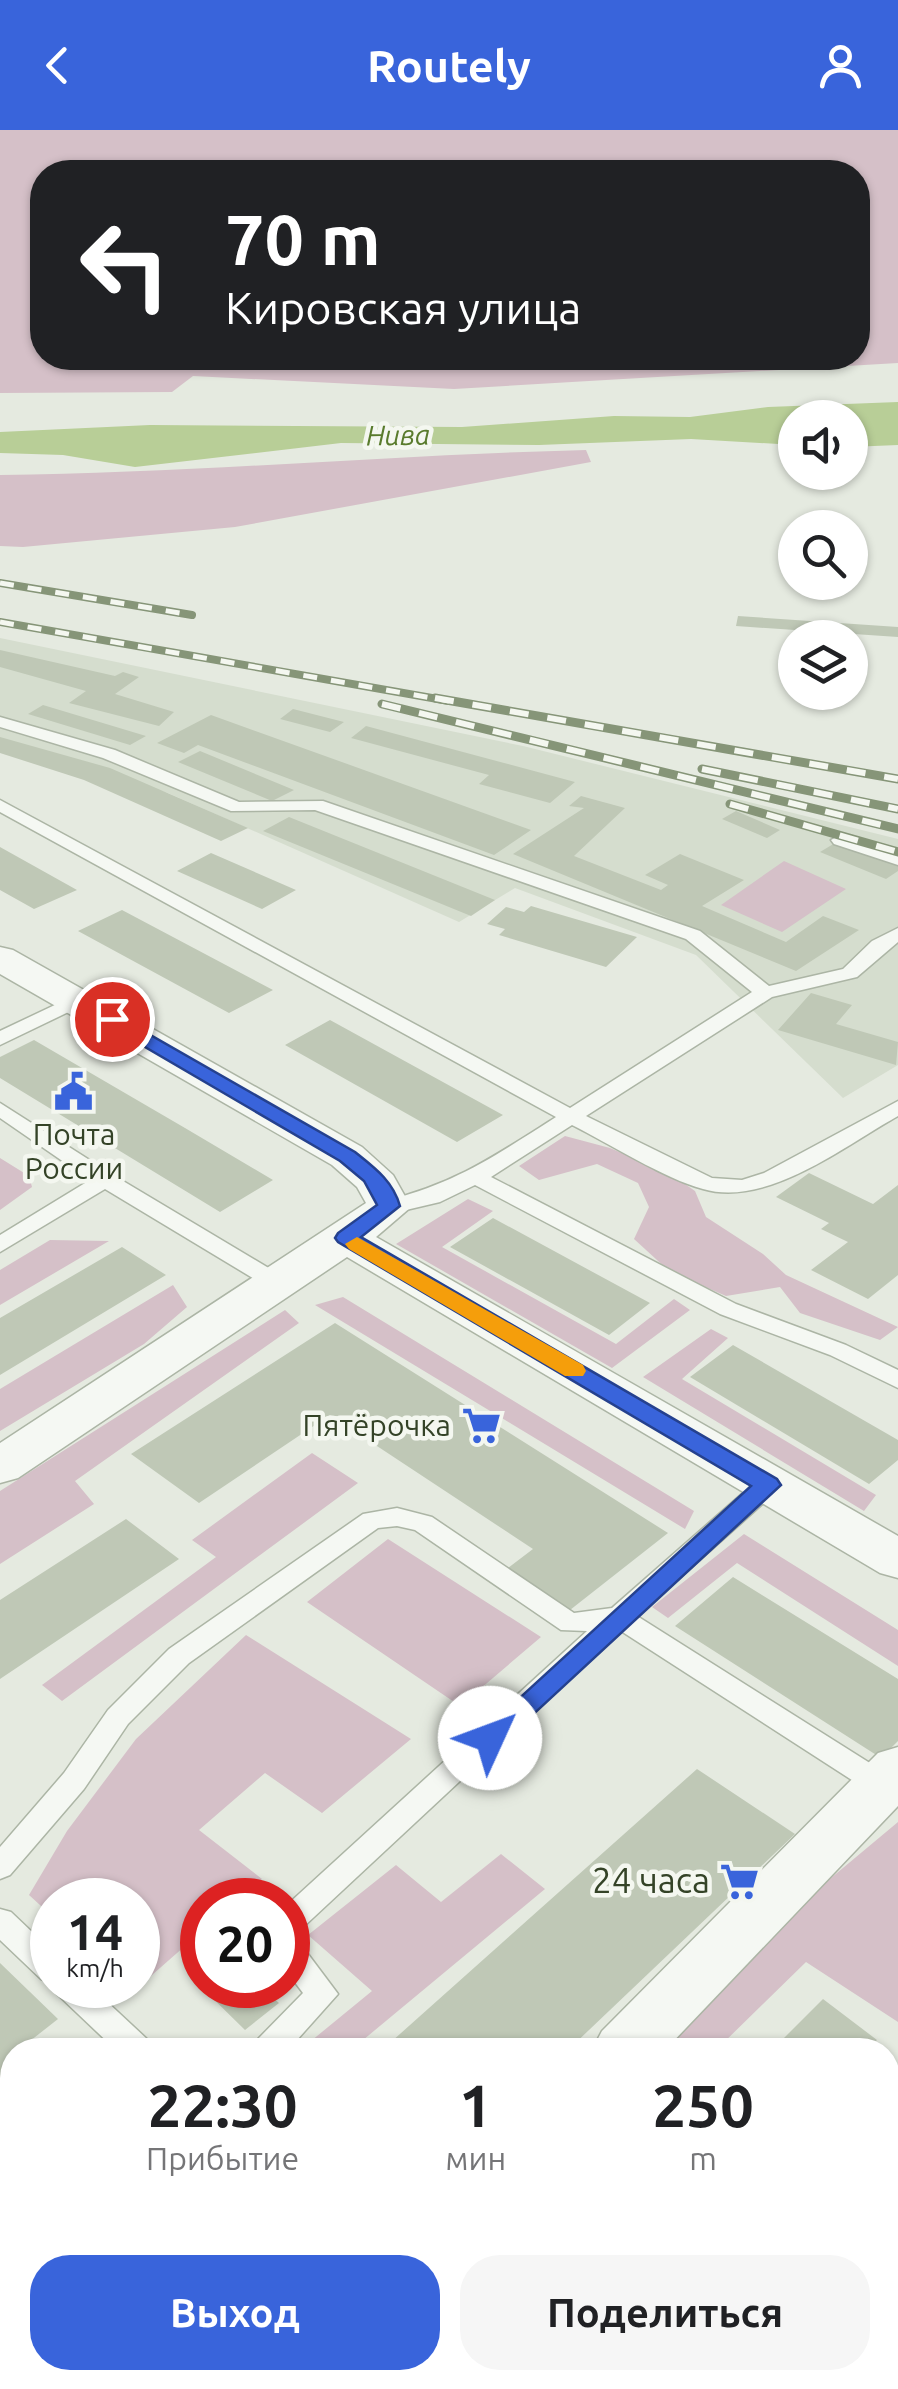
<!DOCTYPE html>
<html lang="ru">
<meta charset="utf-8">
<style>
:root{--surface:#fff;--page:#f6f6f6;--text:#202124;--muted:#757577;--accent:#3964db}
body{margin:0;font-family:Ubuntu,sans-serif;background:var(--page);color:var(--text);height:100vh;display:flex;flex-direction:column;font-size:38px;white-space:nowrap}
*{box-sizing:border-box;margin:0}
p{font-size:32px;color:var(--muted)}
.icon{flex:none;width:55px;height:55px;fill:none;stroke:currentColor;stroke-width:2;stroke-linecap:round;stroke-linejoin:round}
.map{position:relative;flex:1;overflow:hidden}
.drawer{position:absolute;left:0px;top:1908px;width:900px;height:352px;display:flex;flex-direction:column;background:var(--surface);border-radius:40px 40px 0 0;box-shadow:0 2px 8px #0004}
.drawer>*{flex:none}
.guide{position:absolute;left:30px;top:30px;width:840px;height:210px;border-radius:40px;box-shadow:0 2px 8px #0004;background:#202124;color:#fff;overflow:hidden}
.buttons{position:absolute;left:778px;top:270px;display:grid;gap:20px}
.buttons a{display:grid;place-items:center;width:90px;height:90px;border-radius:50%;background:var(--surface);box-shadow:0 2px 8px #0004;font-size:50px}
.speed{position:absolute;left:30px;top:1748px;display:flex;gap:20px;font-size:50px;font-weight:700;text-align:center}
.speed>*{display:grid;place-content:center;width:130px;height:130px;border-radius:50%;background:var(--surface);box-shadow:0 2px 8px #0004;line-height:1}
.speed small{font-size:25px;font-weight:400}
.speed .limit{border:15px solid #d22;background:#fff;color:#111}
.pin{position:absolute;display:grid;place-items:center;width:85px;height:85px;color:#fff;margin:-42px;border:5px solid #fff;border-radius:50%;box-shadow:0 2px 10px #0007}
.me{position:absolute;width:110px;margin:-55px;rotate:47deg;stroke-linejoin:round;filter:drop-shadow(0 0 8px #0008)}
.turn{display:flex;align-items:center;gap:35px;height:210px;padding:0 30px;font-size:45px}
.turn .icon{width:130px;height:130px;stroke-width:2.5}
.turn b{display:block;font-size:70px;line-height:85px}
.eta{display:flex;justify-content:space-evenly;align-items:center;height:170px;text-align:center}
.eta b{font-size:60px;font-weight:600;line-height:70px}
.action{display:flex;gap:20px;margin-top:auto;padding:20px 30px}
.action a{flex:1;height:115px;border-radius:40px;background:var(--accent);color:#fff;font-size:40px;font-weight:600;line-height:115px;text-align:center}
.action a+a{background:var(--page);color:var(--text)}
header{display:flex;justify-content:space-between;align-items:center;height:130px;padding:0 30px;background:var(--accent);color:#fff;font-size:45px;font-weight:600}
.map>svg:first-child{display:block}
</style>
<header><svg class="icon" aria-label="back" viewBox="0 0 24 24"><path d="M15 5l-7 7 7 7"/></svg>Routely<svg class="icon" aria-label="person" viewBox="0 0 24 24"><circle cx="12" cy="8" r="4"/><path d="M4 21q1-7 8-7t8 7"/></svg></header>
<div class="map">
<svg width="898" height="2259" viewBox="0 0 898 2259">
<rect width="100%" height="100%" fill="#e5eae0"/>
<path fill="#d5ddce" d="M0,508l523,108 375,93v226l-55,33 -147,-143 -181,-67 -56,34 -291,-129 -168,-53z"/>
<path fill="#d5c0c8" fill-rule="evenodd" d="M0,0h898v233l-444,26 -261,-13 -21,16 -172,1zM42,42h816v186h-816z
M586,320l5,12 -356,65 -212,20 -23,-1v-71c195,-2 390,-20 586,-25z
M784,731l62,28 -64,43 -61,-27z
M565,1006l45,12 59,25 26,18 11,26 57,37 23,21 112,52 -18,13 -80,-27 -20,-26 -54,9 -57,-25 -35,-32 15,-32 -11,-24 -41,-19 -58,16 -20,-14z
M0,1028l29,18 3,11 -32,23z
M468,1069l25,12 -51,36 174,97 58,-45 16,11 -78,58 -216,-124z
M50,1110l59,1 -109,64v-35z
M173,1155l14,22 -43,37 -144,87v-42z
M343,1167l351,214 -9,18 -370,-224z
M285,1180l14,13 -224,158 19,23 -94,60v-73z
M711,1199l17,9 -46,41 194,116 -12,16 -221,-134z
M312,1323l46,30 -296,218 -20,-16 174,-128 -24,-17z
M744,1404l154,96v36l-161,-103 -69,55 -16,-11z
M388,1409l153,98 -81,69 -153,-104z
M246,1505l165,104 -89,74 -57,-40 -66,57 63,49 -23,21h-37v31l-67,59 -6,-5h9v-85h-86v16l-23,-21 38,-64 69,-92z
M898,1692v200l-92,-60 -90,88h-57l154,-157z
M501,1724l44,35 -194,161h-51l72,-59 -64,-56 88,-70 45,37z
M0,2076l12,13v81l-12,-13z
M888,2195l10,8v56h-288l-14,-11h292z
M85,2248h79l11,11h-79z"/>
<path fill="#b8ce97" d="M898,272v43l-48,2v-29h-55v27l-104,-6 -152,6 -198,-2 -206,24 -72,-12 -63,-2v-21l150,-7 312,2 152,-11 76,1 78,-10z"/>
<path fill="#bfc8b6" d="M738,486l160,11v10l-162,-11z
M0,520l115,26 8,-4 16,5 -24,17 59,18 -15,14 -90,-23 17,-12 -86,-24z
M43,575l103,31 -16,9 -102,-31z
M293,579l51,13 -14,10 -50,-13z
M211,585l320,115 -37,25 -296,-110 -14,8 -27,-10z
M366,596l209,56 -25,21 -71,-19 10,-9 -138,-37z
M0,607l110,31 138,60 -27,13 -137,-61 -84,-27z
M200,621l94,39 -22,11 -94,-39z
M581,666l44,12 -51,48 87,34 7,-5 -23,-10 35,-21 64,26 -42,26 84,36 37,-26 36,14 -63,41 -283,-117 71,-46 -15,-2z
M736,681l44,19 -13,8 -45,-19z
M289,687l206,83 -24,16 -208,-85z
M840,710l58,24v7l-12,8 -66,-27z
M0,717l77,43 -43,19 -34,-19z
M211,723l85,37 -34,19 -85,-38z
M531,776l106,31 -31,30 -107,-32 6,-6 -18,-5 19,-17 18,5z
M122,780l151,80 -44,23 -151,-82z
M811,863l41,12 -16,19 62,18 -2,23 -118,-35z
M330,890l173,95 -46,27 -172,-97z
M34,910l151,88 88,52 -53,32 -220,-134v-21z
M809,1043l64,31 25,-19v90l-30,24 -57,-29 37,-28 -27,-13 8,-6 -53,-26z
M493,1088l157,85 -41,32 -159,-88z
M122,1117l44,28 -166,100v-57z
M335,1193l333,210 -98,77 -62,-42 25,-19 -203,-134 -131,88 -68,-49z
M733,1215l165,95v20l-29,24 -179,-107z
M126,1389l53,40 -179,120v-79z
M733,1447l165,102v62l-17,17 -206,-132z
M697,1639l98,65 -227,216h-186z
M0,1833l58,56 -28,22 9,9h-27v153l-12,-13z
M202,1840v15h57l20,18 -34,27 -53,-52z
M823,1869l54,41 -9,10h-96z
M888,1956l10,8v115l-10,-8z
M898,2083v67l-10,-8v-47z
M381,2248h157l12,11h-167l-7,-7z"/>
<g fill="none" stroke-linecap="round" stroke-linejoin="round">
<defs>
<path id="lane" d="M0,587l115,33 124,52 84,-1 377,130 69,55 74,-17 29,-28 26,-13v14l-41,35 -85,20 -186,119 126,62 30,2 22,-7 134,-72v15c-54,30 -131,92 -195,73 -38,-10 -95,-46 -131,-64l-81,52 245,127 110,41 52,25v18l-68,-33 -110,-41 -245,-129 -35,17 -51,12 -8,-2 -3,-5 3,-5c74,-18 112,-45 175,-85l-556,-305v-12l570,308 182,-116 -66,-53 -371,-129 -84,1 -128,-53 -103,-31z
M840,705l58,19v11l-64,-21 -3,-4z
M78,864l10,6 -3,4 -85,41v-14z
M0,973l113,72 174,104 3,5 -3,5h-16l-166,-100 -105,63v-17l90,-55 -90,-62z
M768,1346l9,3 4,6 -4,6 -140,125 255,161 4,8 -4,8 -10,3 -10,-3 -251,-162 -322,300 -11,3v-30l299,-273 -26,-1 -146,-100 -18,-4 -19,2 -189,135 -61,61 -44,65 -74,86 -10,4v-32l64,-74 44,-63 61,-61 194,-135 34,-6 35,9 142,96 38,-5 147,-129z
M0,1779l11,3 41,39v32l-11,-4 -41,-39z
M288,1808l11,4 39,52 -50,56h-36l5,-10 46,-47 -15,-20z
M53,1855h36l59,55 5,10h-37l-59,-56z"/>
<path id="street" d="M0,817l13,3 349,197 31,28 18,32 -35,30 522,299v42l-18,-5 -533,-316 -329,221 -18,5v-40l366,-240 -9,-16 -25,-22 -332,-191z
M898,1617v59l-233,244h-73l10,-19 276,-278z
M259,2248h78l-4,11h-79z"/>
<path id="secondary" d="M0,2208l12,5v35h36l5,11h-53z"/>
</defs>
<use href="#lane" stroke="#acb5a5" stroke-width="3"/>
<use href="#street" stroke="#acb5a5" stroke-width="3"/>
<use href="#secondary" stroke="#acb5a5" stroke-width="3"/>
<use href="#lane" fill="#f5f8f3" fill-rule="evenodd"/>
<use href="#street" fill="#f5f8f3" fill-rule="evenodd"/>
<use href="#secondary" fill="#fff" fill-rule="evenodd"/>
<defs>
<path id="rail-far1" d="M0,453l192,32
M0,492l449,79"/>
<path id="rail" d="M435,568l463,81
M382,574l516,125
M702,639l196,40
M730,674l168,48"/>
</defs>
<use href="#rail-far1" stroke="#869578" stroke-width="8"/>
<use href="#rail" stroke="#869578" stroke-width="9"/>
<use href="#rail-far1" stroke="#f4f7f0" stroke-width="5" stroke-dasharray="14" stroke-linecap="butt"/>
<use href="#rail" stroke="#f4f7f0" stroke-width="6" stroke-dasharray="19" stroke-linecap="butt"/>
</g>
<path fill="#3964db" stroke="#25418e" stroke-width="2.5" d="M112,883l243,139c20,16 38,29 45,54l-39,31 416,242 4,6 -281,260 -10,4 -10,-4 -4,-7 275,-252 -413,-244 -3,-4 3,-5 39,-28 -13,-24 -24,-20 -236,-138v-8z"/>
<path fill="#f59e0b" d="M357,1107l226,128 3,6 -3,5h-18l-216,-127 -4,-5z"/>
<defs>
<symbol id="civic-bare" viewBox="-9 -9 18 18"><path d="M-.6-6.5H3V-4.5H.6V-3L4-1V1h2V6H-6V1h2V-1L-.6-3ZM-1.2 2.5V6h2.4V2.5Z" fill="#3964db" stroke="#f4f7f0" stroke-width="2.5" paint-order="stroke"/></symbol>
<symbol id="supermarket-bare" viewBox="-9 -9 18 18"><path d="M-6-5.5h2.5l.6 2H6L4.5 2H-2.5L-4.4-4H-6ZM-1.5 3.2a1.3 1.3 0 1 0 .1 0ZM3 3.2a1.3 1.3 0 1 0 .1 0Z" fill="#3964db" stroke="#f4f7f0" stroke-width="2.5" paint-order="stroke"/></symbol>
</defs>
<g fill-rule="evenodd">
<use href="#civic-bare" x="46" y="934" width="55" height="55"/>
<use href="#supermarket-bare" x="454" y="1268" width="55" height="55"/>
<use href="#supermarket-bare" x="712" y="1724" width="55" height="55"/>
</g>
<g text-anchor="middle" stroke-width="9" stroke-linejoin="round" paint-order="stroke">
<g font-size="28" font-style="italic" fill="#597b2d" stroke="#f4f7f0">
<text transform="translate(398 305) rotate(-1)" y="10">Нива</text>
</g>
<g font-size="30" fill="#344327" stroke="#f4f7f0">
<text x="74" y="1015">Почта<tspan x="74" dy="34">России</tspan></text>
<text x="451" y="1306" text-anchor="end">Пятёрочка</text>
</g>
<g font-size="35" fill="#344327" stroke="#f4f7f0" text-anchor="end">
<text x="710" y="1763">24 часа</text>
</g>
</g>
</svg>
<div class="buttons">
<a><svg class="icon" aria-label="sound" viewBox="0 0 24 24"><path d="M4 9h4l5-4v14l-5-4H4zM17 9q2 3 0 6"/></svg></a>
<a><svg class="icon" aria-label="search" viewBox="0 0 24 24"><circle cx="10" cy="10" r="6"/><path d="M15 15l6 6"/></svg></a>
<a><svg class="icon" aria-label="layers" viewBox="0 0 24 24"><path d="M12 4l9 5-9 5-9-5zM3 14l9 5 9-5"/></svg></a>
</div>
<div class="speed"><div>14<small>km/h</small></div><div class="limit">20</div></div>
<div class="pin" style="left:112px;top:889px;background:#d93025"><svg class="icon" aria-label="arrive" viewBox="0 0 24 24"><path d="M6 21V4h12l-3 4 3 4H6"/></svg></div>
<svg class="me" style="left:490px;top:1608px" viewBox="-20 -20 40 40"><circle r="19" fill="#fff"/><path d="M0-13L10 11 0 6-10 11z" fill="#3964db"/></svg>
<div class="guide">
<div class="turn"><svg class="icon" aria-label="left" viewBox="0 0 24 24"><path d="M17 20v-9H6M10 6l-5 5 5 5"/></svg><div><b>70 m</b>Кировская улица</div></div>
</div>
<section class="drawer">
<div class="eta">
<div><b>22:30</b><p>Прибытие</p></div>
<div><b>1</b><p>мин</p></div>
<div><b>250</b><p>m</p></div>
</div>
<div class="action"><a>Выход</a><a>Поделиться</a></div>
</section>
</div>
